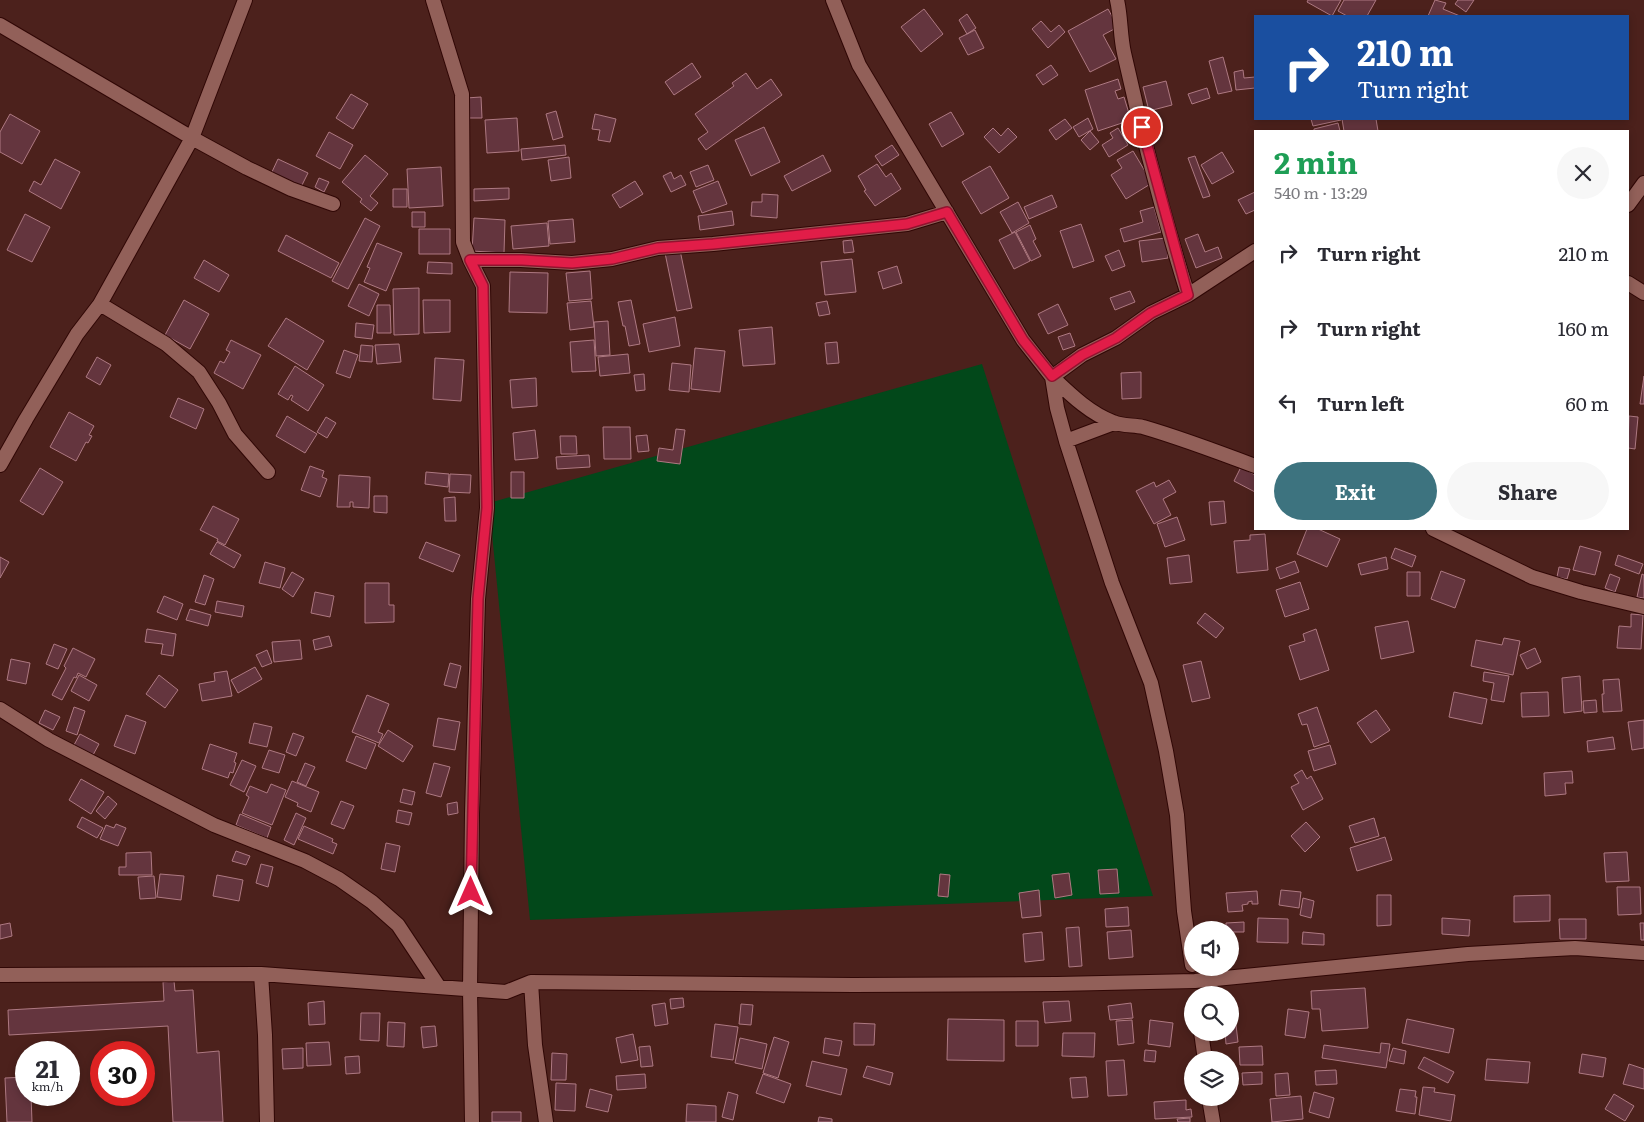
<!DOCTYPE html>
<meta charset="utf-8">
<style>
:root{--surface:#fff;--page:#f7f7f7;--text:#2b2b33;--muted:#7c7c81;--accent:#3d737f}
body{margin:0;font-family:Literata,serif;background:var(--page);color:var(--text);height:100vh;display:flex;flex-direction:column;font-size:19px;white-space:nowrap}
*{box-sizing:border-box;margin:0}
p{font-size:16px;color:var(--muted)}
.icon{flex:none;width:28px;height:28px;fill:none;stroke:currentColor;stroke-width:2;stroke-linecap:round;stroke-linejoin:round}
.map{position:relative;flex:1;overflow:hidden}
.sheet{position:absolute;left:1254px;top:130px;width:375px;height:400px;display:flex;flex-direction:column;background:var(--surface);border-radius:0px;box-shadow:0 2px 8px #0003}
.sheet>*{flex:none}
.top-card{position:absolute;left:1254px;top:15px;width:375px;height:105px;border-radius:0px;box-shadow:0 2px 8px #0003;background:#1a4fa0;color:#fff;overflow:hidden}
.controls{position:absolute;left:1184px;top:921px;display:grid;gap:10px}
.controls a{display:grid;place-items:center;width:55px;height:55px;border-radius:50%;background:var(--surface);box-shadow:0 2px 8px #0003;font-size:25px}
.speed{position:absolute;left:15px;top:1041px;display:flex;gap:10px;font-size:25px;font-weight:700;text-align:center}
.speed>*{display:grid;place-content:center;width:65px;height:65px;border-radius:50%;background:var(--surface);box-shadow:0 2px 8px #0003;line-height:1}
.speed small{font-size:12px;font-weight:400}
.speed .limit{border:8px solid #d22;background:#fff;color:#111}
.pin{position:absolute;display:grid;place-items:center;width:42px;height:42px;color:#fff;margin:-21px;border:2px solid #fff;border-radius:50%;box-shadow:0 1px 5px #0007}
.me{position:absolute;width:55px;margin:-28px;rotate:0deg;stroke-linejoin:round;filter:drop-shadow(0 0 4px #0008)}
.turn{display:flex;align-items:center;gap:18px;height:105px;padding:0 20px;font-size:22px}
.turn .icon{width:65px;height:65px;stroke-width:2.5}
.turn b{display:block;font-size:35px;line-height:42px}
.round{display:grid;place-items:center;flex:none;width:52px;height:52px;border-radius:26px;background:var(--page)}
.headline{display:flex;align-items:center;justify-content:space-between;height:85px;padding:0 20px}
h1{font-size:30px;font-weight:700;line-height:38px;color:#1e9e55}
.cta{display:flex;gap:10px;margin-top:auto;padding:10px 20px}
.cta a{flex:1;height:58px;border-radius:30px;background:var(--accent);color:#fff;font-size:20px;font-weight:700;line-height:58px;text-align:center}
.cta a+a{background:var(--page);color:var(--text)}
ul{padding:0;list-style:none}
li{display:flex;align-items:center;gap:15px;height:75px;padding:0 20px}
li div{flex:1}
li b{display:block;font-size:19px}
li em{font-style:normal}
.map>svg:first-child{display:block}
</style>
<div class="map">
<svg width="1644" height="1122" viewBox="0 0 1644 1122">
<rect width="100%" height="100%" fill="#4c211c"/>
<path fill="#02481a" d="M982,364l171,532 -623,24 -41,-417z"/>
<path fill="#64353e" stroke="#ae7982" d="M1308,0h33l-9,16 -25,-14z
M1344,0h32l-9,16h-20l-9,-5z
M1435,0l11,3 -3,6 17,7h-32z
M1458,0h16l-8,12 -11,-8z
M924,9l19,25 -22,18 -20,-25z
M1108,9l10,18 -15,8 13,24 -26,13 -22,-41z
M967,14l9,14 -9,6 -8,-14z
M1041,21l10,11 8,-7 6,7 -17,16 -16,-19z
M975,30l9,18 -16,7 -9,-17z
M1223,57l9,34 -14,3 -9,-33z
M692,63l9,14 -27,18 -9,-13z
M1051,65l7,10 -15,10 -7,-10z
M1243,70l1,8 11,-1v11l-19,2 -2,-18z
M746,73l11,16 14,-10 11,16 -76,55 -8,-11 10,-7 -13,-18 39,-28 -2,-3z
M1118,79l3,10 -6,2 3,8 6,-2 7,23 -33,11 -13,-41z
M1166,81l6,24 -23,6 -6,-24z
M1207,88l3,10 -18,6 -4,-10z
M351,94l17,10 -15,25 -17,-11z
M481,97l1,21h-16v-20z
M556,111l7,26 -10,3 -7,-26z
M951,112l13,22 -22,13 -13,-23z
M10,114l30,17 -18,33 -22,-12v-20z
M595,114l21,5 -6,23 -12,-2 2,-10 -8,-1z
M517,118l2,33 -32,2 -2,-33z
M1088,118l5,11 -14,8 -6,-10z
M1065,119l7,9 -16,12 -7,-10z
M1311,119h30v1l-28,6z
M1342,119h34l2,12h-34z
M1338,123l2,8h-26v-2z
M764,127l16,35 -29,14 -16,-36z
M993,128l8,8 7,-8 9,9 -18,16 -15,-16z
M1118,128l10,17 -19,12 -7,-12 11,-7 -3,-5z
M1090,131l9,11 -9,8 -9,-10z
M329,132l24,13 -13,24 -24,-13z
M565,145l1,10 -44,5 -1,-11z
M892,145l7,10 -17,11 -7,-10z
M1133,151l19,32 -26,16 -15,-24 11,-7 -5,-8z
M1222,152l12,20 -22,12 -11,-19z
M365,155l23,19 -18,22 8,7 -7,8 -11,-9 2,-3 -20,-17z
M823,155l8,16 -39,20 -8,-15z
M1195,156l15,40 -7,2 -15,-40z
M569,157l2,21 -20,3 -3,-21z
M55,159l25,13 -19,37 -32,-18 5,-10 7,4z
M278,159l30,14 -7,14 -30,-13z
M877,164l9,13 5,-4 10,16 -26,17 -11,-15 2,-1 -8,-14z
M708,165l6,15 -18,7 -6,-15z
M990,166l19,32 -28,16 -19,-32z
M441,167l2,39 -34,2 -2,-39z
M671,172l3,7 7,-4 5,10 -15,7 -8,-16z
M319,178l10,4 -5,10 -9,-5z
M635,181l8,13 -23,14 -8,-13z
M718,181l9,23 -25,9 -9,-22z
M509,188v11l-35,2v-12z
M393,189h14v18h-14z
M1255,192v18l-9,4 -8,-14z
M762,194l16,1 -1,23 -26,-2 1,-14h10z
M1052,195l5,12 -28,12 -5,-12z
M1018,202l11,21 -17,10 -12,-21z
M1154,207l7,25 -37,10 -4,-13 23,-7 -3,-11z
M732,211l2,14 -34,5 -2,-14z
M412,212h13v15h-13z
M25,214l25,13 -18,35 -25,-12z
M365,218l15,8 -32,63 -16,-8z
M474,218l31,2 -1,33 -32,-2z
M573,219l2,23 -25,2 -2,-23z
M547,223l2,23 -36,3 -2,-23z
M1081,224l13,37 -21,7 -13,-37z
M1030,225l6,14 -3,2 8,15 -10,5 -15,-29z
M419,229h31v25h-31z
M1015,232l15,29 -16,8 -15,-29z
M1198,234l7,18 13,-5 4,11 -26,10 -11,-29z
M286,235l53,28 -8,15 -53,-27z
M1166,238l2,20 -26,4 -3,-21z
M852,240l2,12 -10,1 -1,-12z
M377,243l25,10 -16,38 -22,-9 6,-14 -3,-1z
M680,250l12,58 -15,3 -12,-58z
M1119,250l6,16 -13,5 -7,-15z
M852,259l4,33 -31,3 -4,-33z
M204,260l25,15 -10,17 -25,-14z
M428,262l24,1v11l-25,-1z
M897,266l5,17 -19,6 -5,-17z
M590,271l2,28 -23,2 -3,-28z
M510,272l38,1 -1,40 -38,-1z
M359,284l20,10 -10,22 -21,-10z
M419,288v46l-25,1 -1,-46z
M1130,291l5,11 -20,8 -5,-12z
M184,300l25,14 -19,35 -25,-14z
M423,300h27v32l-26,1z
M631,300l9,44 -11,2 -4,-20h-2l-5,-24z
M591,301l3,26 -24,3 -3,-27z
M827,301l3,13 -11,2 -3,-13z
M1058,304l10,21 -20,9 -10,-20z
M377,305h13l1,28h-14z
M675,317l5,29 -31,6 -6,-28z
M286,318l38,23 -17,29 -39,-24z
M608,321l2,34 -14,1 -2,-34z
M356,323l18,2 -2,14 -17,-2z
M772,327l3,37 -32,2 -4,-36z
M1070,333l5,13 -12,4 -5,-13z
M231,340l30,15 -18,34 -29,-16 6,-12 4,2 6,-11 -4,-2z
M594,340l2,31 -24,1 -2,-30z
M837,342l2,21 -12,1 -2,-21z
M399,344l2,18 -24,2 -2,-19z
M361,345l12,1 -1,16 -13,-1z
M695,348l30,3 -5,41 -29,-3z
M344,350l14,5 -8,23 -14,-5z
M628,354l2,19 -30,3 -2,-19z
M97,357l14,8 -11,20 -14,-8z
M435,358l29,2 -3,41 -28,-2z
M672,363l19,2 -2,27 -20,-2z
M295,366l29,19 -16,26 -17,-11 2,-4 -2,-1 -3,5 -10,-6z
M1141,372v26l-19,1 -1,-26z
M644,374l1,16 -9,1 -2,-16z
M1644,376v28h-4z
M536,378l1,28 -25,2 -2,-28z
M178,398l26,11 -8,20 -26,-12z
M69,412l25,14 -5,9 3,1 -4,7 -2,-1 -10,19 -26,-14z
M287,416l30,18 -12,19 -29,-17z
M1629,416l9,1 -3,32 -7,-1z
M326,417l10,6 -9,15 -10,-6z
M603,427h27l1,32h-27z
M676,429l9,1 -5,34 -23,-3 2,-13 14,2z
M535,430l3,28 -23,2 -2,-27z
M647,435l2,16 -11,1 -2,-16z
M560,436h16l1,18h-16z
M589,455l1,12 -33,2 -1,-12z
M310,466l14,5 -2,6 5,2 -7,18 -19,-7z
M1241,467l14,8v17l-21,-11z
M40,468l23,14 -20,33 -23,-14z
M426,472l23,2 -1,13 -23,-3z
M511,472h13v26h-13z
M450,474l21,1 -1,18 -21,-1z
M339,475l31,2 -1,31 -16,-1v-5h-3v5h-13z
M1169,480l7,12 -13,7 8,16 -17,9 -18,-33 18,-9 2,5z
M374,496h13v17l-13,-1z
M455,497l1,24h-11l-1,-23z
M1224,501l2,22 -15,2 -2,-23z
M213,506l26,13 -14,26 -8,-4 1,-2 -18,-9z
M1177,517l8,23 -20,7 -8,-23z
M1307,529h11l22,10 -13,28 -30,-13z
M1265,534l3,36 -31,3 -3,-32 16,-1v-5z
M217,542l24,13 -7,13 -24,-14z
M426,542l34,13 -7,17 -34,-14z
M1580,546l21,6 -6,23 -22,-5z
M1395,548l21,8 -4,11 -21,-9z
M1189,555l3,27 -22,2 -3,-26z
M1618,555l25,9 -4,10 -24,-9z
M0,557l9,5 -9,16z
M1386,557l2,12 -27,6 -3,-11z
M1295,561l4,11 -19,7 -4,-11z
M265,562l20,6 -5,20 -21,-5z
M1559,567l11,2 -3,10 -10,-2z
M1441,571l24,9 -10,28 -24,-9z
M292,572l12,7 -11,18 -11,-8z
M1407,572h13v24h-13z
M1610,574l10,4 -5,14 -10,-4z
M1642,574l2,1v23l-7,-1z
M204,575l10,4 -9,26 -10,-3z
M1300,582l9,27 -24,8 -9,-27z
M365,583h24v22h5v17l-29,1z
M315,592l19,4 -4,21 -19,-4z
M164,596l19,8 -6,16 -20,-8z
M217,601l27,5 -2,11 -27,-5z
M190,609l21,6 -3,11 -22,-6z
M1205,613l19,15 -8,10 -19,-15z
M1631,614l12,1 -2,34 -24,-1 2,-22 12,1z
M1408,621l6,31 -33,7 -6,-32z
M147,629l29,5 -3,22 -12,-2 2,-10 -18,-2z
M1316,629l13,41 -29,10 -11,-34 16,-5 -2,-7z
M329,636l3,10 -17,4 -2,-10z
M1504,638l16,3 -7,34 -42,-9 5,-26 26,5z
M300,640l2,19 -28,3 -2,-20z
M54,644l13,5 -9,20 -12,-5z
M73,648l22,11 -9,18 -8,-4 -2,5 -2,-1 -12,23 -10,-5 14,-27 -2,-2z
M1535,648l6,14 -14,7 -7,-14z
M267,650l5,13 -10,4 -6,-12z
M11,659l19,4 -4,21 -19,-4z
M1201,661l9,37 -18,4 -9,-37z
M450,663l11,3 -5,22 -12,-3z
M255,667l7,12 -24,14 -7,-13z
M227,671l5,25 -30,5 -3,-17 16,-3 -1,-8z
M1484,672l25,4 -5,26 -13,-2 3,-17 -11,-2z
M79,675l18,10 -8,16 -18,-10z
M159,675l19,15 -13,18 -19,-14z
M1580,676l2,35 -18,2 -2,-35z
M1619,679l3,32 -19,1 -1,-18h2l-1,-14z
M1454,692l33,7 -5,25 -33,-7z
M1548,692l1,24 -27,1 -1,-24z
M367,695l22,9 -11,28 5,2 -4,9 -27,-11z
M1596,700l1,12 -13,1 -1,-12z
M74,707l11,4 -8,24 -11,-4z
M1317,707l12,35 -15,5 -7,-23 -5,1 -4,-11z
M45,710l15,7 -7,13 -14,-7z
M1376,710l14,20 -19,13 -14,-20z
M126,715l20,7 -11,32 -21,-8z
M438,718l22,4 -5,28 -22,-4z
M1644,720v28l-12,2 -4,-28z
M254,723l18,4 -5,20 -18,-4z
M388,730l25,16 -10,16 -25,-16z
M293,733l11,4 -8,19 -10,-4z
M80,734l19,10 -6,11 -19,-10z
M356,736l20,8 -10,25 -20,-8z
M1613,737l2,12 -27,3 -1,-11z
M210,744l27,9 -3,9 2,1 -3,10 -3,-1 -2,6 -26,-9z
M1330,745l6,19 -22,7 -6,-20z
M269,750l16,5 -6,18 -17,-5z
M242,760l14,6 -12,26 -14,-7z
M305,763l10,4 -9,19 -9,-4z
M434,763l16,4 -9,30 -15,-4z
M1302,770l5,9 4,-3 12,23 -20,11 -12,-23 8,-4 -5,-8z
M1572,771l1,12h-8l1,11 -21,2 -1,-23z
M81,779l23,13 -13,22 -22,-14z
M292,781l27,11 -8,20 -14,-6 1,-3 -13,-6z
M271,784l15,6 -14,35 -30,-12 7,-16 -3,-2 4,-9 17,7z
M403,789l12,3 -3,13 -12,-3z
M108,796l9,8 -12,15 -9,-8z
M341,801l13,5 -10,23 -13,-5z
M457,802l1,11 -10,2 -1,-11z
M398,810l14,3 -3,12 -13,-3z
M296,813l10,5 -12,27 -10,-5z
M240,814l31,13 -4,11 -31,-13z
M82,817l21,11 -6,10 -20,-11z
M1374,818l5,18 -24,7 -6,-17z
M1306,822l14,15 -15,15 -14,-16z
M116,824l10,4 -8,18 -18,-7 6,-14 8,3z
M304,826l29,13 -1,3 5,2 -4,10 -35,-15z
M1385,837l7,23 -35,11 -7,-23z
M386,843l14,3 -5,26 -14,-3z
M236,851l14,5 -4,9 -14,-4z
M151,852l1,23h-33v-8h7v-14z
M1627,852l2,29 -23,1 -2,-29z
M261,864l12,3 -5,20 -12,-4z
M1117,869l2,24 -19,1 -2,-24z
M1069,873l3,22 -17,3 -3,-23z
M160,874l24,2 -3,24 -24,-3z
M940,874l10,1 -2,22 -10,-1z
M217,875l26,5 -4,21 -26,-5z
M154,876l2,22 -16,1 -2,-22z
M1617,887h23l1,27 -23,1z
M1039,890l2,26 -19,2 -3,-25z
M1281,890l20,2 -2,16 -20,-3z
M1257,891l1,13h-6v-3l-4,1v2l-6,1 1,6 -15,1 -2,-19z
M1377,895h14v30l-14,1z
M1550,895v26l-36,1v-26z
M1303,898l11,3 -3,17 -11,-3z
M1128,907l1,19 -23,1 -1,-18z
M1258,918l30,1v24l-31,-1z
M1442,918l28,2 -1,16 -27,-2z
M1559,919h27v20h-26z
M1244,922v10h-14v-2h-4v-7z
M10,923l2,13 -12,3v-14z
M1640,923h4v17h-3z
M1079,927l3,39 -13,1 -3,-39z
M1131,930l2,27 -24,2 -2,-27z
M1042,932l2,28 -19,2 -2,-28z
M1303,932l21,2v11l-22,-1z
M174,981l1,10 18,-1 4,63 22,-2 4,71h-50l-5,-96 -159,9 -1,-25 156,-9 -1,-19z
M1365,988l3,40 -46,3 -2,-22h-8l-1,-18z
M683,998l1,9 -13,2 -1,-10z
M324,1001l1,23 -16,1 -1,-22z
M1069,1001l2,20 -26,2 -2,-21z
M665,1003l3,21 -13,2 -3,-21z
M1131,1003l2,15 -23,2 -2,-14z
M741,1004l12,1 -2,20 -12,-1z
M1288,1009l21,3 -4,26 -20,-3z
M361,1013h19l-1,28 -19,-1z
M948,1019l56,1v41l-57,-1z
M1407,1019l47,10 -5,24 -47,-10z
M1132,1020l2,23 -16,2 -2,-24z
M1150,1020l23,3 -3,24 -22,-3z
M1016,1021h22v25h-22z
M388,1022l17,1 -1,24 -17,-1z
M854,1023l21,1 -1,21h-20z
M715,1024l23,3 -5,33 -22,-3z
M1236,1025l2,17 -12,2 -1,-12h5v-6z
M435,1026l2,20 -14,2 -2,-21z
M1063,1033h32l-1,24 -32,-1z
M633,1034l5,26 -17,3 -5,-25z
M774,1037l15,5 -11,36 -15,-5z
M740,1038l27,6 -5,25 -27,-6z
M825,1038l17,3 -3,15 -16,-3z
M329,1042l2,23 -24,1 -1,-23z
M1381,1043l9,1 -4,24 -64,-10 2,-13 56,8z
M650,1046l3,20 -12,1 -2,-20z
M1262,1046l1,19h-23l-1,-18z
M303,1048v20l-20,1 -1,-20z
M1393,1048l13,3 -2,13 -15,-3z
M1145,1050l11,1 -1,11 -11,-1z
M552,1053l15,1 -1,26h-15z
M1582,1054l24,4 -3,19 -24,-4z
M359,1056l1,17 -14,1 -1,-17z
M1424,1057l30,15 -6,11 -30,-15z
M1487,1059l43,3 -2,21 -43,-3z
M1124,1060l3,35 -19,1 -2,-35z
M812,1061l35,8 -6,26 -35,-9z
M1629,1064l15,5v20l-21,-5z
M867,1066l26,7 -3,12 -27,-8z
M1336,1070l1,14 -21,1 -1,-14z
M1262,1072v12l-19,1 -1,-12z
M1288,1073l2,22 -14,1 -1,-22z
M645,1074l1,14 -29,2 -1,-14z
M763,1074l28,10 -7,19 -28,-10z
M26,1077v18h5l1,27h-25l-2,-44z
M1086,1077l2,20 -16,1 -2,-20z
M556,1083l20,1 -1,27 -20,-1z
M1423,1087l12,1 -1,4 21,3 -4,26 -32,-6z
M590,1089l22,6 -4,17 -22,-5z
M1400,1089l16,2 -1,6h2l-2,17 -19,-3z
M728,1092l10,3 -5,25 -11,-3z
M1314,1092l20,6 -5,20 -20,-6z
M1614,1094l20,12 -9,15 -20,-12z
M1301,1096l2,23 -31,3 -2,-23z
M1186,1100v10l5,-1 1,8 -37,2 -1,-17z
M687,1104l29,2v16h-30z
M492,1112h29v10h-29z
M819,1117l13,2v3h-14z
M1190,1118v4h-12l-1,-3z"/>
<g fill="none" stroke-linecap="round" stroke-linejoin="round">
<defs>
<path id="minor" d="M433,0l29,94 1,148 7,18 13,26 4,222 -9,91 -6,215 -2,176 2,132
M833,0l26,65 164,275 29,37 5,31 9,33 46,142 39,100 15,68 11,64 7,96 8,54
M1117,0c4,17 3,35 7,53 18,81 39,162 64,242
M0,25l192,113 55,30 44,21 42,15
M1628,205l16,-22
M1255,251l-67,44 -37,18 -35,25 -34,17 -30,22c18,17 37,36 61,45 9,4 20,3 30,5 38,11 75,25 112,39
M470,260h51l51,3 40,-4 46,-11 55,-4 194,-20 40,-12
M1628,283l16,10
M100,304l66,40 33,28 20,31 16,31 33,38
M1066,441l48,-18
M0,465l26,-46 51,-85 23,-30 92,-166 53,-138
M1433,529l99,48 49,15 63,15
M0,709l49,31 165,85 91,36 34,18 33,23 26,23 41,62
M261,974l4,61 2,87
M0,975l261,-1 245,18 25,-10 322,3 204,-1 138,-3 273,-27 107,-6 69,5
M531,982l4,63 11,77
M1201,1032l4,28
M1209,1098l4,24"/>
</defs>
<use href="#minor" stroke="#300705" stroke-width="16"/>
<use href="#minor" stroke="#926059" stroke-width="14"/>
</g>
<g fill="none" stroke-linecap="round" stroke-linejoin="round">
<defs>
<path id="route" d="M471,892l7,-293 9,-91 -4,-222 -13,-26h52l50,3 40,-4 46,-11 55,-4 194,-20 40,-12 76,128 29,36 30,-21 34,-17 35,-25 37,-18 -46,-168"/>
</defs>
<use href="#route" stroke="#92132f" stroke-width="12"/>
<use href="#route" stroke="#e11d48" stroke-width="9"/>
</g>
</svg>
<div class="controls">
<a><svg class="icon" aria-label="sound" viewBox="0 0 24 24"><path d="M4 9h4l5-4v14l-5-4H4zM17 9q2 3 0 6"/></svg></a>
<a><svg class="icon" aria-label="search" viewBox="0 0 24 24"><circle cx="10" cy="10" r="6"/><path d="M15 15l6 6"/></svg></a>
<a><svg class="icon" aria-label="layers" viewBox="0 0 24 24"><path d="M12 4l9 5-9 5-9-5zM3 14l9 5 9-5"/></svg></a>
</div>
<div class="speed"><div>21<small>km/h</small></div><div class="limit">30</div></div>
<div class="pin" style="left:1142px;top:127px;background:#d93025"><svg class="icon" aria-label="arrive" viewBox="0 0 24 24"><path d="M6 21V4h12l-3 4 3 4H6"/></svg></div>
<svg class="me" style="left:471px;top:892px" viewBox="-20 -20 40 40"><path d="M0-17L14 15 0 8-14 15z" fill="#e11d48" stroke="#fff" stroke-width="4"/></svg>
<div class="top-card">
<div class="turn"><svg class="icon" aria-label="right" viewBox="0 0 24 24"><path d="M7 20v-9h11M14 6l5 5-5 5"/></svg><div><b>210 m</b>Turn right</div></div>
</div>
<section class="sheet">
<div class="headline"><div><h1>2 min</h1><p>540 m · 13:29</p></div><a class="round"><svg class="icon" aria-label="close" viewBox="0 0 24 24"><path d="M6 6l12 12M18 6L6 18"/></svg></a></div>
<ul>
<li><svg class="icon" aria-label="right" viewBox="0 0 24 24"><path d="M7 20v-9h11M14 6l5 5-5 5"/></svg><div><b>Turn right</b></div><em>210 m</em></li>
<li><svg class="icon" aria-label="right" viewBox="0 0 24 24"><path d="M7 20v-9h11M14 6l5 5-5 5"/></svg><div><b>Turn right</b></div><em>160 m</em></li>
<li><svg class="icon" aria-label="left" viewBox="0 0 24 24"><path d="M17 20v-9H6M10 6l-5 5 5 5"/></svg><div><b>Turn left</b></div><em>60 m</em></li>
</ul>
<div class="cta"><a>Exit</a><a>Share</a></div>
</section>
</div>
